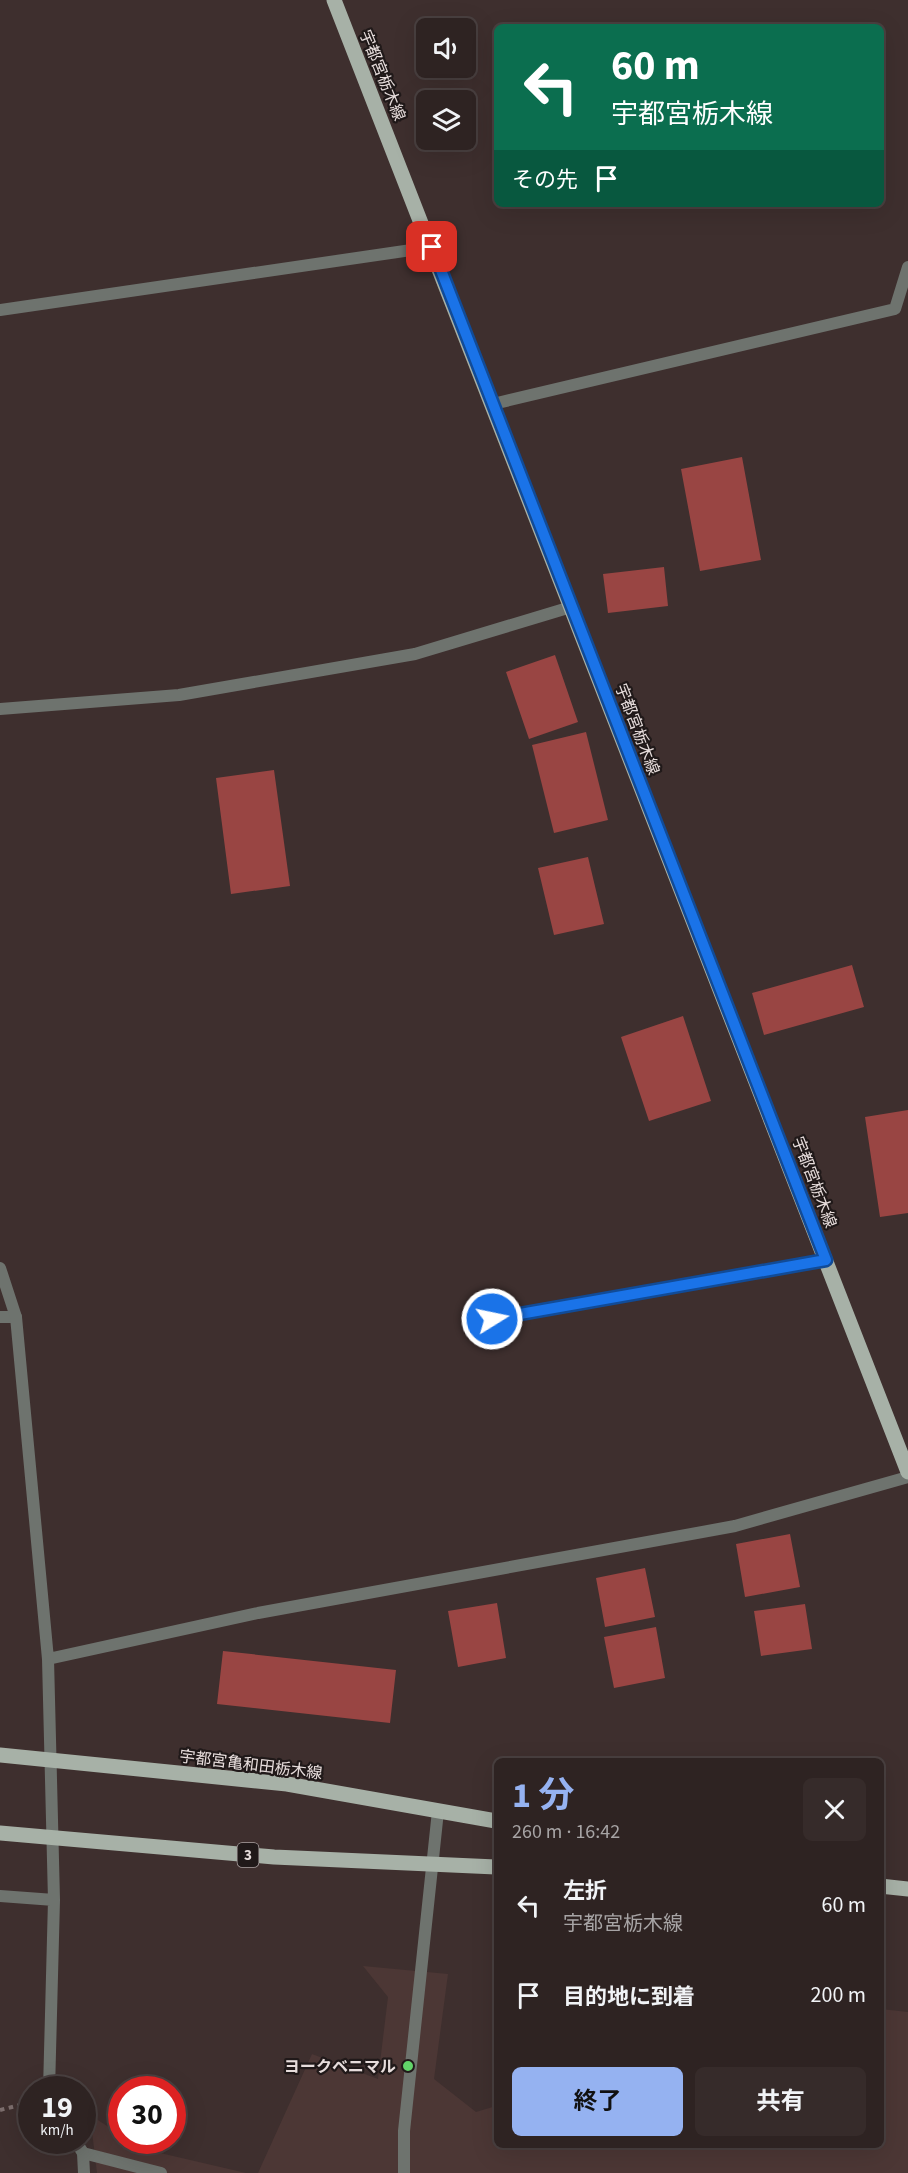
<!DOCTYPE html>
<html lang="ja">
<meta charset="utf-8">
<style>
:root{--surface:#2e2322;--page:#362b2a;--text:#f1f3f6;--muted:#a7a4a5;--line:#494040;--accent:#95b2f1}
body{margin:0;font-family:"Source Sans 3","Noto Sans JP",sans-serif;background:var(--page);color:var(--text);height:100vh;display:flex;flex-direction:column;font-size:22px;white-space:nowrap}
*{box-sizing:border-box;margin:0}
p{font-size:20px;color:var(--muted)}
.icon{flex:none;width:33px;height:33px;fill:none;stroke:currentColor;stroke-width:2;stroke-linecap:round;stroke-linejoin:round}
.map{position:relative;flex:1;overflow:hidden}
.side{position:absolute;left:494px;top:1758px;width:390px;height:390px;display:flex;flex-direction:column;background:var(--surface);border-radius:9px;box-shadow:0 6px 24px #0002,0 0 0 2px var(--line)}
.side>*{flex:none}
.guide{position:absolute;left:494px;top:24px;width:390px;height:183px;border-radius:9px;box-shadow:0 6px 24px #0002,0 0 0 2px var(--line);background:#0b6e4f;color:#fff;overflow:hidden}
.controls{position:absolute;left:416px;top:18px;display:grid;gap:12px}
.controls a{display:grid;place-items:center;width:60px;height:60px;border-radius:9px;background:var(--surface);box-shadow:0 6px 24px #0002,0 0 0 2px var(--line);font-size:30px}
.speed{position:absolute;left:18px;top:2076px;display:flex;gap:12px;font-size:30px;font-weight:700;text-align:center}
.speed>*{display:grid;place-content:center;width:78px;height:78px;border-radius:50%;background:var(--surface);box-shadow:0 6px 24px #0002,0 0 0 2px var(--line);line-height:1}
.speed small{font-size:15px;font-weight:400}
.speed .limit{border:9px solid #d22;background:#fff;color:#111}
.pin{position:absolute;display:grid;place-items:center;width:51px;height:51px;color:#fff;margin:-26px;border-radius:12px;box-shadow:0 3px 9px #0006}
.me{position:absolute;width:66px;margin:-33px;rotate:80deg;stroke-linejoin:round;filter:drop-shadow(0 0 4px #0008)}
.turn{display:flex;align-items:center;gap:21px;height:126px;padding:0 18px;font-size:27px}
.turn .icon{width:78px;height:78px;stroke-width:2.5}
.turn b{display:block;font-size:42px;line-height:51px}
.then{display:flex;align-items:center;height:57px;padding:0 18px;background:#0003;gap:12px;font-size:22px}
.round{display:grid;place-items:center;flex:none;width:63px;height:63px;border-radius:9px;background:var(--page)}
.overview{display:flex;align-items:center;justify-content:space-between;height:102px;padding:0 18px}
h1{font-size:36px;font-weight:700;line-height:45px;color:var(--accent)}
.primary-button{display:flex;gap:12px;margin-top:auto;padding:12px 18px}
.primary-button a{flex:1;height:69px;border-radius:9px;background:var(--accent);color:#111;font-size:24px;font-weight:700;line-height:69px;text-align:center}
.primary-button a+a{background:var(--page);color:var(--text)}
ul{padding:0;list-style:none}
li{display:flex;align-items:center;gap:18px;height:90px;padding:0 18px}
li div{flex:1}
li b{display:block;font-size:22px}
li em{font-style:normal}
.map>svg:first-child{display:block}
</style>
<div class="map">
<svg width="908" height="2173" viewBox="0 0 908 2173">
<rect width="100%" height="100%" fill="#3e2f2e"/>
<path fill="#4c3735" d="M363,1966l85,8 -14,105 42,33 20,-6v39h384l1,-136 27,3v161h-650l54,-119 66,25 10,-82z
M90,2115l31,20 1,5 8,1 13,8 103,24h-149z"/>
<path fill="#994543" d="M742,457l19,103 -61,11 -19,-102z
M664,567l4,39 -60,7 -5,-39z
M555,655l23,67 -49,17 -23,-67z
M586,732l22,88 -54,13 -22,-88z
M274,770l16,116 -59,8 -15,-116z
M588,857l16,67 -50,11 -16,-67z
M852,965l12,42 -100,28 -12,-42z
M683,1016l28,85 -62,20 -28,-84z
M908,1110v103l-28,4 -15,-100z
M790,1534l10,53 -55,10 -9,-53z
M645,1568l10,49 -50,10 -9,-49z
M497,1603l9,55 -48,9 -10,-56z
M805,1604l7,45 -51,7 -7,-45z
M656,1627l9,51 -51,10 -10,-51z
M223,1651l173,19 -6,53 -173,-19z"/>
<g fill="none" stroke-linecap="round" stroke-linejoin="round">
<path stroke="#7c6e6d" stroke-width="4" stroke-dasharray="4.5 4.5" stroke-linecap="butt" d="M0,2110l28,-7"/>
<path stroke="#6e736e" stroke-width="12" d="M493,404l402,-95 13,-42
M0,1317h16
M83,2153l78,20
M404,2173v-42l34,-320"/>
<path stroke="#6e736e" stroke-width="12" d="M0,310l432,-63
M0,709l179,-14 236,-41 156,-47
M0,1268l16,49 32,342 6,241 -5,190
M492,1319l334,-59
M48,1659l210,-46 477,-87 173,-49
M0,1896l54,4
M75,2140l8,13 1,20"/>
<path stroke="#a7b1a7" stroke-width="15" d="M334,0l574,1472
M0,1755l287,29 209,37
M0,1833l274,24 222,10
M880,1886l28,3"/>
</g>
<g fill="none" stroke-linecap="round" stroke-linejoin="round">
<defs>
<path id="route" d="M432,247l394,1013 -334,59"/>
</defs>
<use href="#route" stroke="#114b97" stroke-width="15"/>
<use href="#route" stroke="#1a73e8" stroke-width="10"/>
</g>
<circle fill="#62d469" stroke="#201919" stroke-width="2" cx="408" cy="2066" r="6"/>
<g text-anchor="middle" stroke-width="4.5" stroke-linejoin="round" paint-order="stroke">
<rect fill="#201919" stroke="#aba2a2" stroke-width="1.5" x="237.5" y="1843" width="21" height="24" rx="4.5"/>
<g font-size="15" font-weight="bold" fill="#e7dddc">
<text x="248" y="1860">3</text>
</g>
<g font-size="16" fill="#e7dddc" stroke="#201919">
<text transform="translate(383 75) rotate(68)" y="6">宇都宮栃木線</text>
<text transform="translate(638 729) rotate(69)" y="6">宇都宮栃木線</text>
<text transform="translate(815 1182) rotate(69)" y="6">宇都宮栃木線</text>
<text transform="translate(251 1764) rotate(7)" y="6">宇都宮亀和田栃木線</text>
</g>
<g font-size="16" font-weight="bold" fill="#e7dddc" stroke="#201919" text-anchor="end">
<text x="396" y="2072">ヨークベニマル</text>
</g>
</g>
</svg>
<div class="controls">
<a><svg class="icon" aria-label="sound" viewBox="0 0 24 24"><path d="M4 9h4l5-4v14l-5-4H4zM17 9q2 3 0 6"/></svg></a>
<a><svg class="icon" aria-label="layers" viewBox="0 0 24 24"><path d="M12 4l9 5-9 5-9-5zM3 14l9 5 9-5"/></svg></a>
</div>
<div class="speed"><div>19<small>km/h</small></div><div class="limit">30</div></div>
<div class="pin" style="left:432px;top:247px;background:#d93025"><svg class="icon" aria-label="arrive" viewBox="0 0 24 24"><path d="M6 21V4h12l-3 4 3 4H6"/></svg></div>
<svg class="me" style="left:492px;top:1319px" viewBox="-20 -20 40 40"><circle r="17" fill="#1a73e8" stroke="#fff" stroke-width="3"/><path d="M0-11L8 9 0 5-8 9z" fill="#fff"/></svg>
<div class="guide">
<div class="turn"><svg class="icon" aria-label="left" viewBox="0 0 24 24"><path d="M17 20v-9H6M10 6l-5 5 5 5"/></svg><div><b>60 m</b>宇都宮栃木線</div></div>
<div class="then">その先<svg class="icon" aria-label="arrive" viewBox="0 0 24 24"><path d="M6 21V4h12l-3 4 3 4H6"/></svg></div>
</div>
<section class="side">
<div class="overview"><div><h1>1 分</h1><p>260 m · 16:42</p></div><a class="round"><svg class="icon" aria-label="close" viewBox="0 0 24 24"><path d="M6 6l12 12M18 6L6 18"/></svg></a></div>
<ul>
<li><svg class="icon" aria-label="left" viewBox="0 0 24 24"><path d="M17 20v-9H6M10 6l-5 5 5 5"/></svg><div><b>左折</b><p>宇都宮栃木線</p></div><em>60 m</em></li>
<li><svg class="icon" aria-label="arrive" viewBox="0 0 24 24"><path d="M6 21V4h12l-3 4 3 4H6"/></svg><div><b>目的地に到着</b></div><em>200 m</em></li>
</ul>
<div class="primary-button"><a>終了</a><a>共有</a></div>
</section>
</div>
